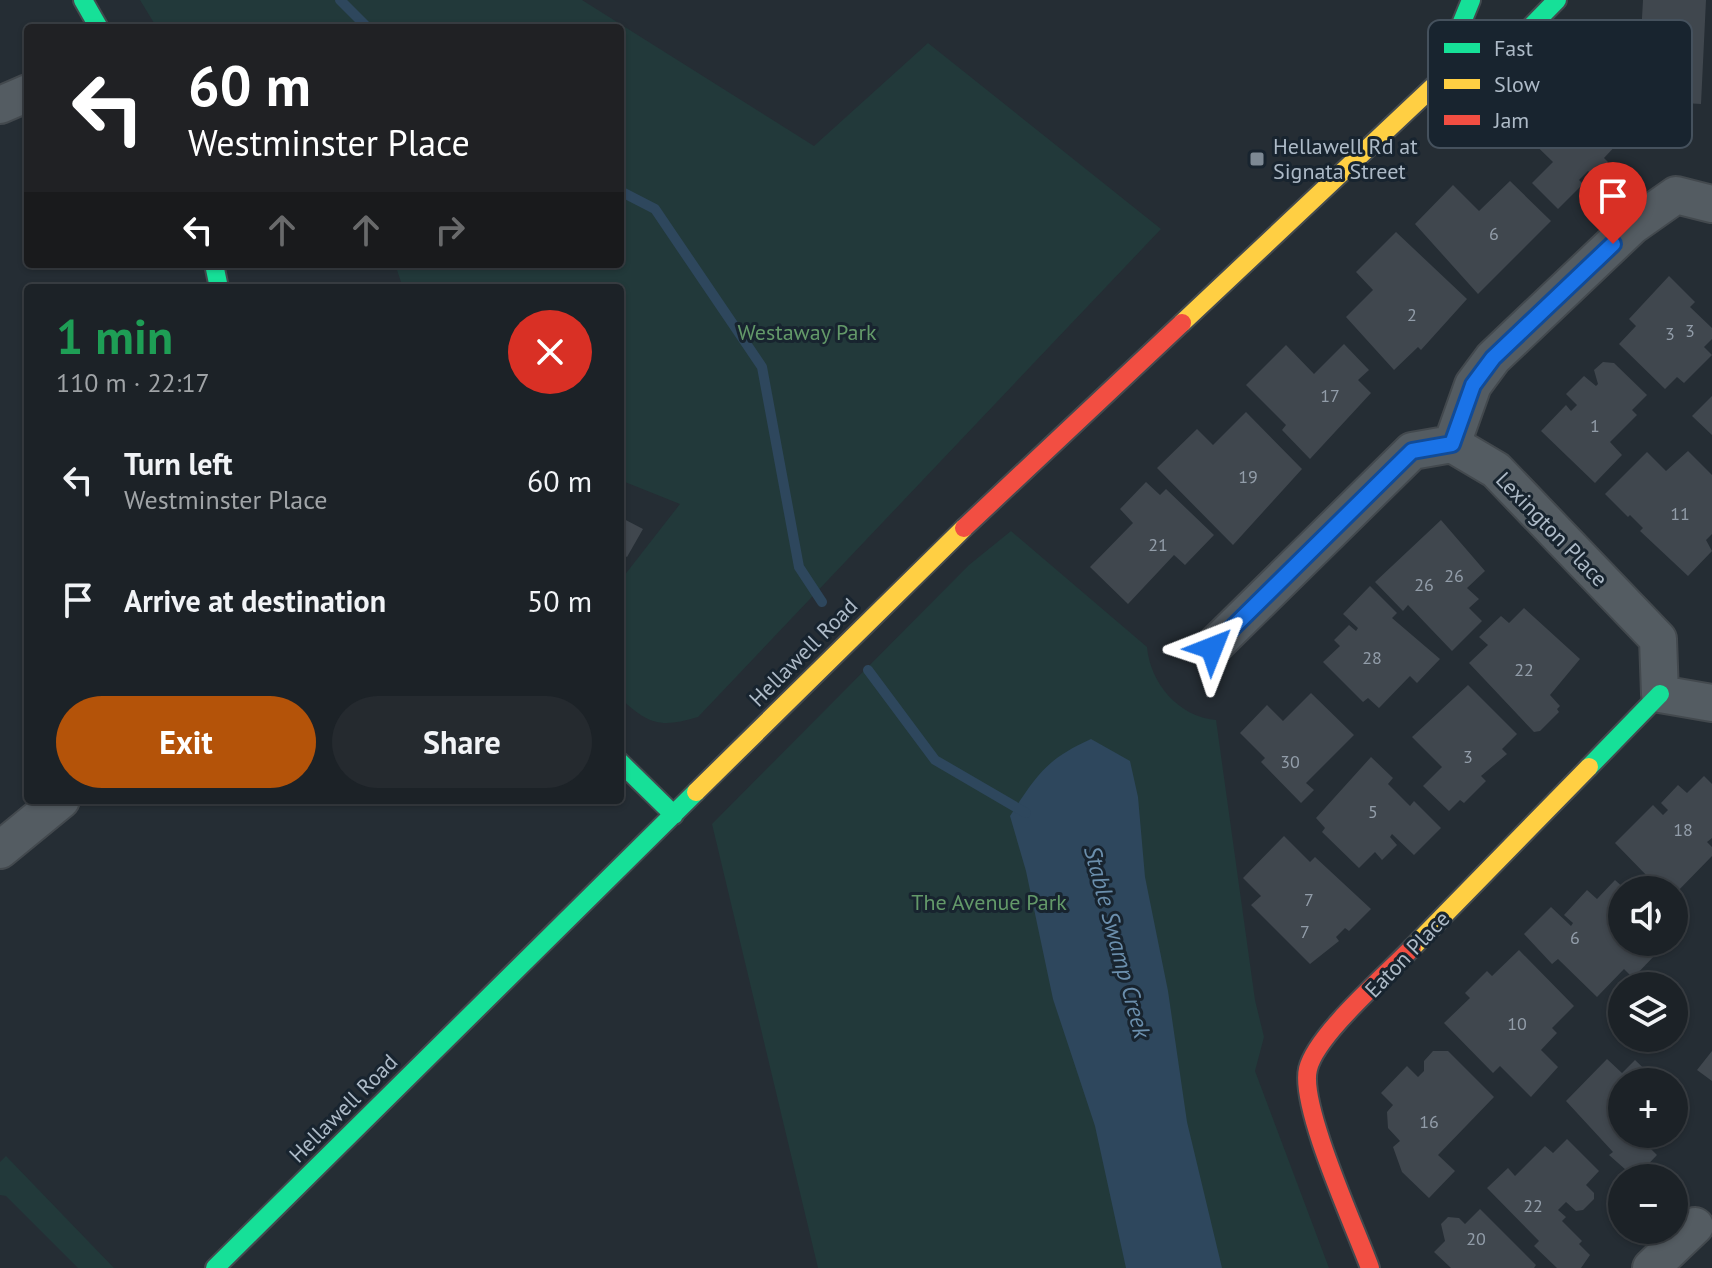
<!DOCTYPE html>
<meta charset="utf-8">
<style>
:root{--surface:#1c2227;--page:#252a2f;--text:#f1f3f6;--muted:#a0a4a7;--line:#3a3f44;--accent:#b45309}
body{margin:0;font-family:"PT Sans",sans-serif;background:var(--page);color:var(--text);height:100vh;display:flex;flex-direction:column;font-size:30px;white-space:nowrap}
*{box-sizing:border-box;margin:0}
p{font-size:26px;color:var(--muted)}
.icon{flex:none;width:44px;height:44px;fill:none;stroke:currentColor;stroke-width:2;stroke-linecap:round;stroke-linejoin:round}
.map{position:relative;flex:1;overflow:hidden}
.panel{position:absolute;left:24px;top:284px;width:600px;height:520px;display:flex;flex-direction:column;background:var(--surface);border-radius:8px;box-shadow:0 2px 6px #0004,0 0 0 2px var(--line)}
.panel>*{flex:none}
.guide{position:absolute;left:24px;top:24px;width:600px;height:244px;border-radius:8px;box-shadow:0 2px 6px #0004,0 0 0 2px var(--line);background:#202124;color:#fff;overflow:hidden}
.tools{position:absolute;left:1608px;top:876px;display:grid;gap:16px}
.tools a{display:grid;place-items:center;width:80px;height:80px;border-radius:50%;background:var(--surface);box-shadow:0 2px 6px #0004,0 0 0 2px var(--line);font-size:40px}
.pin{position:absolute;display:grid;place-items:center;width:68px;height:68px;color:#fff;margin:-82px -34px;border-radius:50% 50% 50% 0;rotate:-45deg;box-shadow:0 0 8px #0007}
.pin .icon{rotate:45deg}
.me{position:absolute;width:88px;margin:-44px;rotate:45deg;stroke-linejoin:round;filter:drop-shadow(0 0 6px #0008)}
.turn{display:flex;align-items:center;gap:28px;height:168px;padding:0 32px;font-size:36px}
.turn .icon{width:104px;height:104px;stroke-width:2.5}
.turn b{display:block;font-size:56px;line-height:68px}
.lanes{display:flex;align-items:center;height:76px;padding:0 32px;background:#0003;justify-content:center;gap:40px;direction:ltr}
.lanes .off{opacity:.35}
.round{display:grid;place-items:center;flex:none;width:84px;height:84px;border-radius:42px;background:var(--page)}
.overview{display:flex;align-items:center;justify-content:space-between;height:136px;padding:0 32px}
h1{font-size:48px;font-weight:800;line-height:60px;color:#1e9e55}
.button{display:flex;gap:16px;margin-top:auto;padding:16px 32px}
.button a{flex:1;height:92px;border-radius:48px;background:var(--accent);color:#fff;font-size:32px;font-weight:800;line-height:92px;text-align:center}
.button a+a{background:var(--page);color:var(--text)}
ul{padding:0;list-style:none}
li{display:flex;align-items:center;gap:24px;height:120px;padding:0 32px}
li div{flex:1}
li b{display:block;font-size:30px}
li em{font-style:normal}
.map>svg:first-child{display:block}
</style>
<div class="map">
<svg width="1712" height="1268" viewBox="0 0 1712 1268">
<rect width="100%" height="100%" fill="#252d34"/>
<path fill="#22393a" d="M140,0h442l232,146 114,-103 233,186 -463,488c-37,11 -49,8 -78,-19v-117l60,-77 -60,-24v-192h-217l-6,-18 -34,-6h257v-236h-463z
M1011,531l136,116c3,36 32,70 69,73l39,280 9,37 -9,34 74,197h-511l-106,-444 257,-259z
M6,1156l108,112h-36l-72,-72 -6,-1v-33z"/>
<path fill="#2e475d" d="M1091,739l39,22 8,36 7,80 23,114 19,131 35,146h-96l-31,-142 -42,-127 -27,-128 -16,-55c27,-41 35,-56 81,-77z"/>
<g fill="none" stroke-linecap="round" stroke-linejoin="round">
<path stroke="#2e475d" stroke-width="10" d="M340,0l28,28
M620,191l35,18 107,158 37,200 23,35
M868,670l67,90 91,53"/>
</g>
<path fill="#40474e" d="M1643,0h63l-5,104 -17,-1 -1,7 -16,-1v-6l-18,-1 1,-15 -31,-1 2,-32h19z
M1573,96l46,46 -15,16 4,4 -14,14 -6,-5 -9,9 4,4 -25,25 -26,-26 21,-21 -39,-38 20,-20 5,6 11,-11 10,10z
M1510,181l41,40 -73,73 -63,-70 38,-39 26,26z
M1396,232l71,67 -46,51 -3,-3 -24,23 -48,-53 27,-27 -17,-18z
M1669,276l26,26 -5,5 22,21v11l-8,8 8,8 -28,28 -7,-6 -12,12 -46,-45 17,-18 -7,-7z
M1344,344l25,26 -11,10 13,13 -61,66 -28,-29 4,-5 -40,-40 40,-40 28,29z
M1603,362l11,1 33,32 -15,15 5,5 -27,27 12,13 -27,28 -54,-52 25,-26 5,6 6,-6 -11,-11 18,-18 12,10 2,-2 -4,-14z
M1712,396v39l-20,-19z
M1246,412l56,57 -69,76 -76,-77 40,-39 16,16z
M1688,451l24,24v59l-6,6 6,11 -24,25 -48,-45 3,-3 -13,-13 -2,2 -23,-23 42,-42 19,19z
M1146,482l14,13 6,-6 48,46 -29,30 -11,-10 -46,49 -38,-37 43,-44 -13,-14z
M620,517l23,12 -16,28 -7,-4z
M1441,520l44,51 -18,17 12,11 -10,9 13,13 -30,30 -44,-46 -5,6 -28,-29z
M1370,586l27,27 -5,5 48,41 -23,24 -7,-7 -31,32 -11,-10 -5,4 -40,-40 17,-16 -6,-6 15,-15 7,6 2,-3 -15,-14z
M1524,608l56,51 -30,36 10,11 -3,3 2,3 -19,19 -6,1 -65,-69 19,-18 -9,-8 22,-21 8,7z
M1468,685l49,49 -15,15 5,5 -26,22 5,5 -22,22 -4,-3 -11,11 -26,-25 19,-19 -30,-30z
M1311,693l43,42 -48,48 8,7 -13,13 -40,-41 4,-4 -25,-25 27,-28 16,16z
M1371,757l22,21 -5,6 22,22 4,-5 27,27 -27,27 -22,-21 -2,3 7,8 -15,15 -7,-8 -16,16 -37,-36 3,-4 -9,-10z
M1704,776l8,8v54l-5,4 5,5v9l-38,39v-5h-26l-5,-5 7,-6 -35,-36 38,-38 10,10 5,-5 -7,-7 17,-18 9,8z
M1284,836l26,26 5,-5 56,52 -22,22 -4,-3 -9,9 3,4 -29,23 -59,-59 10,-9 -18,-18z
M1615,880l11,10h-4v52h30l-4,4 8,8 -23,24 -9,-9 -27,28 -39,-38 -6,5 -28,-30 27,-27 20,19 2,-3 -9,-8 23,-25 10,9z
M1519,950l55,56 -22,22 5,5 -16,17 17,17 -27,30 -31,-31 -7,7 -49,-50 26,-25 -5,-5 22,-22 5,5z
M1433,1051h15l46,46 -56,58 17,16 -26,27 -27,-26 -9,-25 7,-6 -12,-13 -1,-16 6,-7 -12,-12 26,-27 11,11 6,-6v-10z
M1712,1051v30l-15,-11z
M1607,1059l15,14 13,-13 23,22h-36v52h32l-9,9 12,12 -22,23 -26,-23 4,-3 -47,-51z
M1567,1139l32,32 -13,14 8,8v6l-11,11 -7,1 -10,-9 -8,8 8,7 -4,4 20,20 -3,3 11,11 -9,13h-24l-23,-22 5,-5 -52,-53 21,-20 7,8 30,-30 8,7z
M1480,1209l56,56 -2,3h-83l-17,-16 11,-11 -4,-17 7,-7 11,1 6,6z"/>
<g fill="none" stroke-linecap="round" stroke-linejoin="round">
<defs>
<path id="street" d="M0,105l28,-12
M1452,444l21,-59 20,-27 139,-132 44,-31 36,9
M1212,648l200,-197 40,-7 44,26 162,169 2,55 52,9
M0,850l61,-50
M1651,1268l44,-42"/>
<path id="fast" d="M83,0l16,28
M1473,65l40,-20 44,-45
M1437,83l34,-83
M214,264l5,24
M620,762l54,53
M1589,767l71,-73
M215,1268l481,-476"/>
<path id="slow" d="M1182,323l255,-240 36,-18
M696,792l268,-264
M1412,948l177,-181"/>
<path id="jam" d="M964,528l218,-205
M1370,1268c-15,-41 -71,-162 -62,-199 8,-34 78,-94 104,-121"/>
</defs>
<use href="#street" stroke="#43494e" stroke-width="40"/>
<use href="#fast" stroke="#43494e" stroke-width="22"/>
<use href="#slow" stroke="#43494e" stroke-width="22"/>
<use href="#jam" stroke="#43494e" stroke-width="22"/>
<use href="#street" stroke="#545c62" stroke-width="36"/>
<use href="#fast" stroke="#16e098" stroke-width="18"/>
<use href="#slow" stroke="#ffcf43" stroke-width="18"/>
<use href="#jam" stroke="#f24e42" stroke-width="18"/>
</g>
<g fill="none" stroke-linecap="round" stroke-linejoin="round">
<defs>
<path id="route" d="M1212,648l200,-197 40,-7 21,-59 20,-27 120,-114"/>
</defs>
<use href="#route" stroke="#114b97" stroke-width="20"/>
<use href="#route" stroke="#1a73e8" stroke-width="14"/>
</g>
<rect fill="#7d8994" stroke="#18242f" stroke-width="3" x="1249" y="151" width="16" height="16" rx="4"/>
<g text-anchor="middle" stroke-width="6" stroke-linejoin="round" paint-order="stroke">
<g font-size="18" fill="#929da9">
<text x="1494" y="240">6</text>
<text x="1412" y="321">2</text>
<text x="1690" y="337">3</text>
<text x="1670" y="340">3</text>
<text x="1330" y="402">17</text>
<text x="1595" y="432">1</text>
<text x="1248" y="483">19</text>
<text x="1680" y="520">11</text>
<text x="1158" y="551">21</text>
<text x="1454" y="582">26</text>
<text x="1424" y="591">26</text>
<text x="1372" y="664">28</text>
<text x="1524" y="676">22</text>
<text x="1468" y="763">3</text>
<text x="1290" y="768">30</text>
<text x="1373" y="818">5</text>
<text x="1683" y="836">18</text>
<text x="1309" y="906">7</text>
<text x="1305" y="938">7</text>
<text x="1575" y="944">6</text>
<text x="1517" y="1030">10</text>
<text x="1429" y="1128">16</text>
<text x="1533" y="1212">22</text>
<text x="1476" y="1245">20</text>
</g>
<g font-size="22" fill="#adbac7" stroke="#18242f" text-anchor="start">
<text x="1273" y="154">Hellawell Rd at<tspan x="1273" dy="25">Signata Street</tspan></text>
</g>
<g font-size="22" fill="#639969" stroke="#18242f">
<text x="807" y="340">Westaway Park</text>
<text x="989" y="910">The Avenue Park</text>
</g>
<g font-size="22" fill="#adbac7" stroke="#18242f">
<text transform="translate(1552 529) rotate(46)" y="8">Lexington Place</text>
<text transform="translate(803 652) rotate(-45)" y="8">Hellawell Road</text>
<text transform="translate(1407 954) rotate(-46)" y="8">Eaton Place</text>
<text transform="translate(343 1108) rotate(-45)" y="8">Hellawell Road</text>
</g>
<g font-size="24" font-style="italic" fill="#6b8fad" stroke="#18242f">
<text transform="translate(1117 942) rotate(75)" y="8">Stable Swamp Creek</text>
</g>
</g>
<rect x="1428" y="20" width="264" height="128" rx="12" fill="#18242f" stroke="#45515d" stroke-width="2"/>
<rect x="1444" y="43" width="36" height="10" fill="#16e098"/>
<rect x="1444" y="79" width="36" height="10" fill="#ffcf43"/>
<rect x="1444" y="115" width="36" height="10" fill="#f24e42"/>
<g font-size="22" fill="#adbac7">
<text x="1494" y="56">Fast</text>
<text x="1494" y="92">Slow</text>
<text x="1494" y="128">Jam</text>
</g>
</svg>
<div class="tools">
<a><svg class="icon" aria-label="sound" viewBox="0 0 24 24"><path d="M4 9h4l5-4v14l-5-4H4zM17 9q2 3 0 6"/></svg></a>
<a><svg class="icon" aria-label="layers" viewBox="0 0 24 24"><path d="M12 4l9 5-9 5-9-5zM3 14l9 5 9-5"/></svg></a>
<a>+</a>
<a>−</a>
</div>
<div class="pin" style="left:1613px;top:244px;background:#d93025"><svg class="icon" aria-label="arrive" viewBox="0 0 24 24"><path d="M6 21V4h12l-3 4 3 4H6"/></svg></div>
<svg class="me" style="left:1212px;top:648px" viewBox="-20 -20 40 40"><path d="M0-17L14 15 0 8-14 15z" fill="#1a73e8" stroke="#fff" stroke-width="4"/></svg>
<div class="guide">
<div class="turn"><svg class="icon" aria-label="left" viewBox="0 0 24 24"><path d="M17 20v-9H6M10 6l-5 5 5 5"/></svg><div><b>60 m</b>Westminster Place</div></div>
<div class="lanes"><svg class="icon" aria-label="left" viewBox="0 0 24 24"><path d="M17 20v-9H6M10 6l-5 5 5 5"/></svg><svg class="icon off" aria-label="ahead" viewBox="0 0 24 24"><path d="M12 20V5M6 11l6-6 6 6"/></svg><svg class="icon off" aria-label="ahead" viewBox="0 0 24 24"><path d="M12 20V5M6 11l6-6 6 6"/></svg><svg class="icon off" aria-label="right" viewBox="0 0 24 24"><path d="M7 20v-9h11M14 6l5 5-5 5"/></svg></div>
</div>
<section class="panel">
<div class="overview"><div><h1>1 min</h1><p>110 m · 22:17</p></div><a class="round" style="background:#d93025;color:#fff"><svg class="icon" aria-label="close" viewBox="0 0 24 24"><path d="M6 6l12 12M18 6L6 18"/></svg></a></div>
<ul>
<li><svg class="icon" aria-label="left" viewBox="0 0 24 24"><path d="M17 20v-9H6M10 6l-5 5 5 5"/></svg><div><b>Turn left</b><p>Westminster Place</p></div><em>60 m</em></li>
<li><svg class="icon" aria-label="arrive" viewBox="0 0 24 24"><path d="M6 21V4h12l-3 4 3 4H6"/></svg><div><b>Arrive at destination</b></div><em>50 m</em></li>
</ul>
<div class="button"><a>Exit</a><a>Share</a></div>
</section>
</div>
